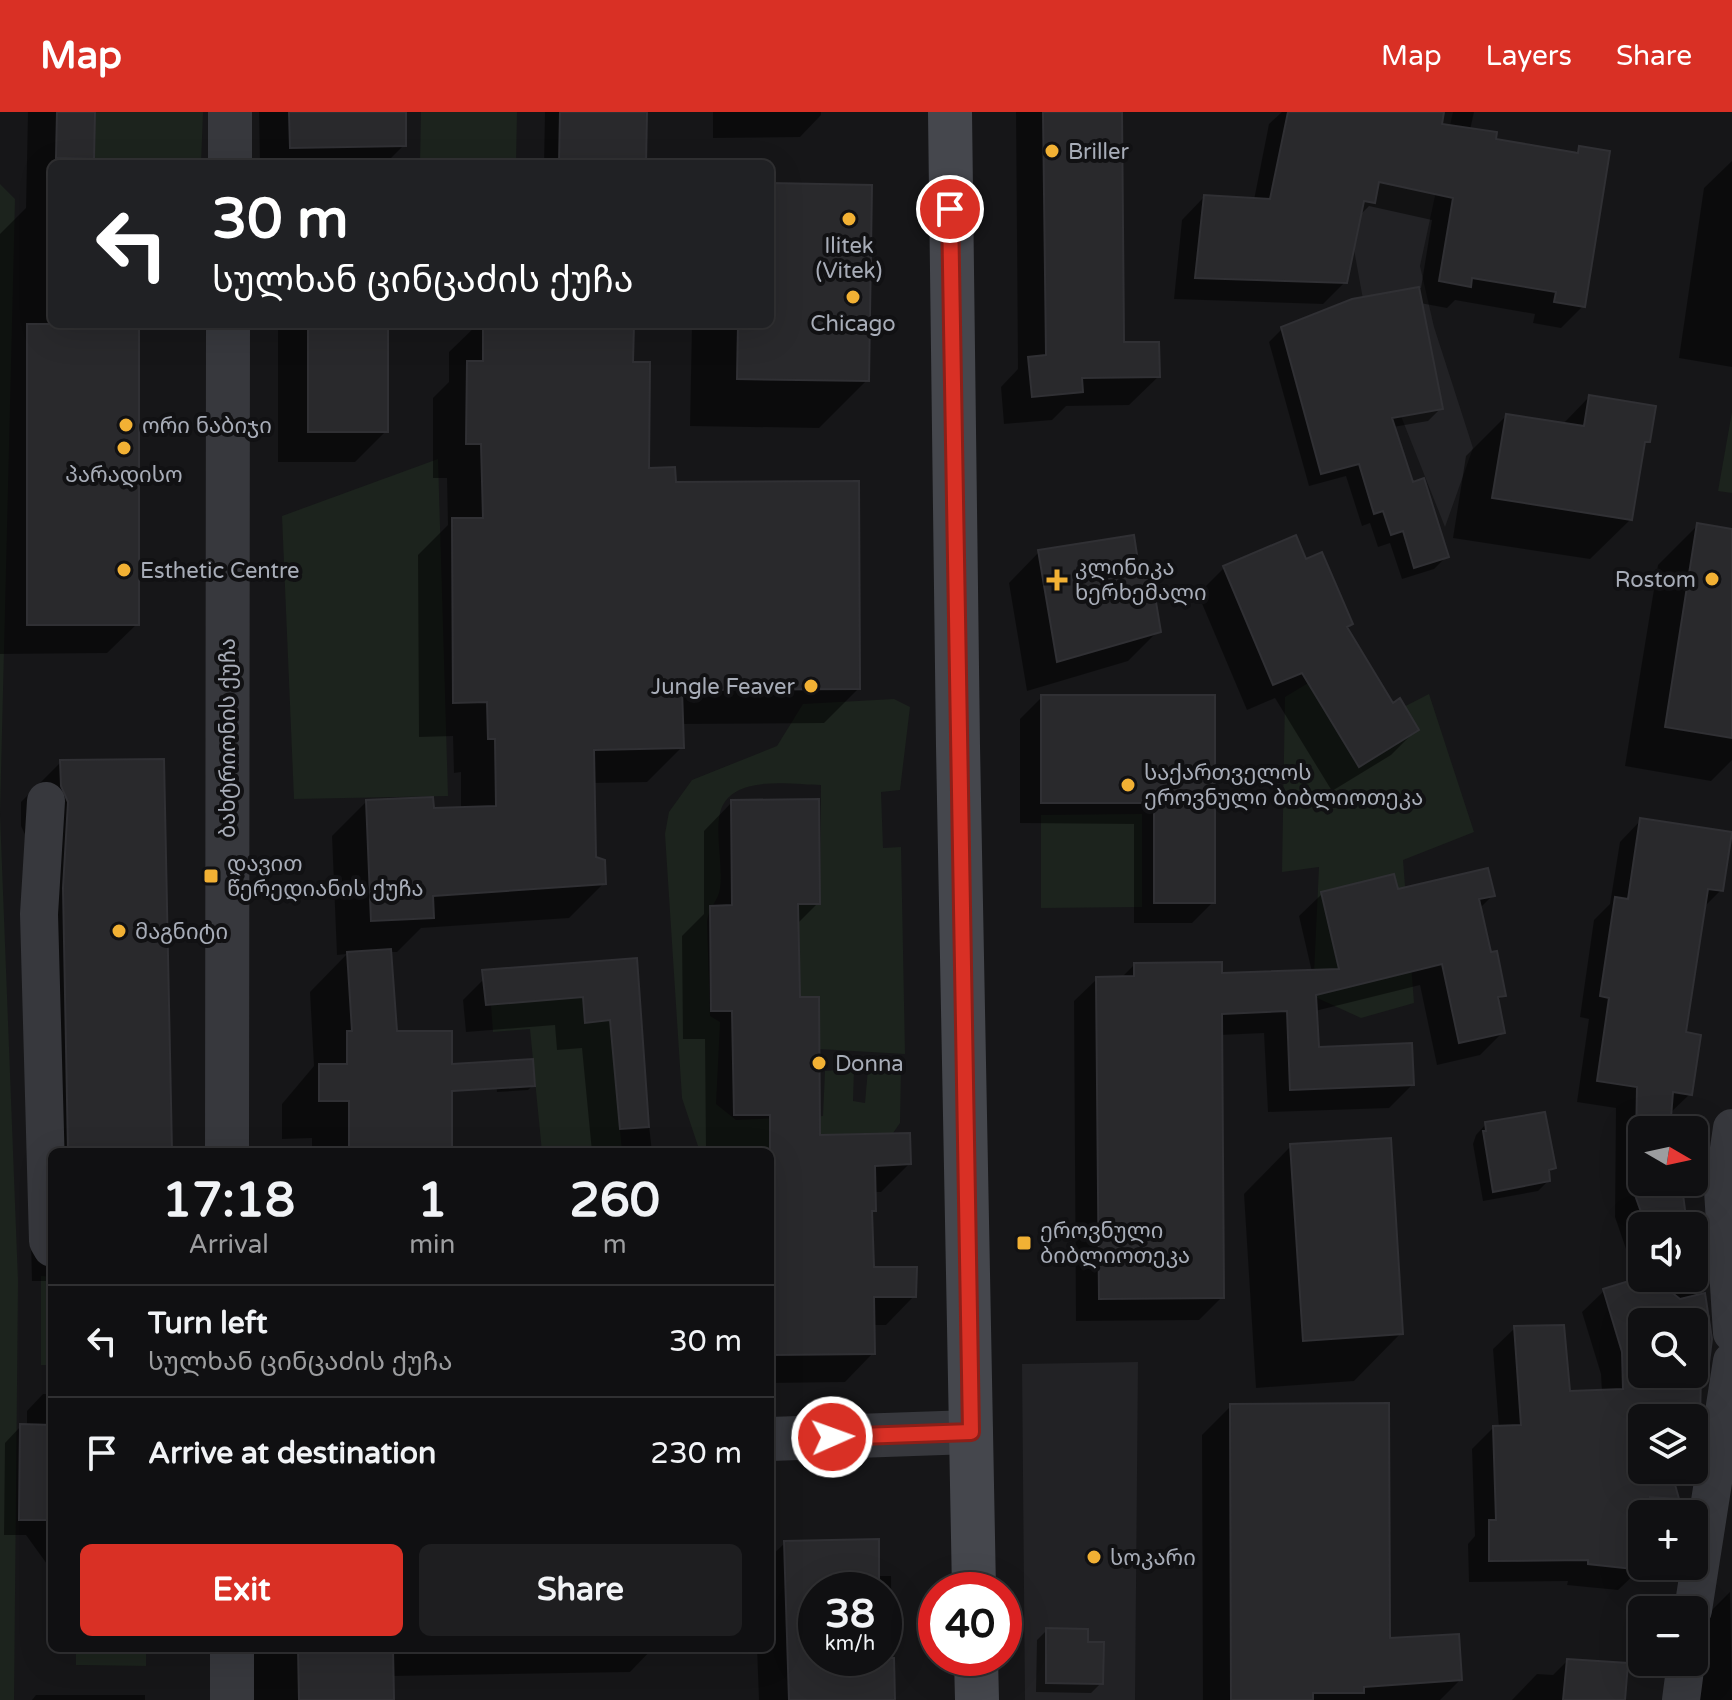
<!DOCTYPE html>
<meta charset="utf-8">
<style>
:root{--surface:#101012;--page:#1e1e20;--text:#f1f3f6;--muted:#9c9d9f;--line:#303032;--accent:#d93025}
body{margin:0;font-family:"Varela Round","Noto Sans Georgian",sans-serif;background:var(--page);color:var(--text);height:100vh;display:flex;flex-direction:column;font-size:30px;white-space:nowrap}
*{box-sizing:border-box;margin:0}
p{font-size:26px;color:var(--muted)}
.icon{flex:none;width:44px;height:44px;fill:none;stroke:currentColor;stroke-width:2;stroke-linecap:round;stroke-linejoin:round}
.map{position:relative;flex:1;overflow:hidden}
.sheet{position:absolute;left:48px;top:1036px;width:726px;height:504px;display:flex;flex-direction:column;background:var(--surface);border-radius:12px;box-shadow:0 8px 32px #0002,0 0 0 2px var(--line)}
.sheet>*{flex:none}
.hud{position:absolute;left:48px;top:48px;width:726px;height:168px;border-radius:12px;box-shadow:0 8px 32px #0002,0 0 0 2px var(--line);background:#202124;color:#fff;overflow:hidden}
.needle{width:52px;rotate:99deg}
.tools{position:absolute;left:1628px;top:1004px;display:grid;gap:16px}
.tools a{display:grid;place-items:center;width:80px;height:80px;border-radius:12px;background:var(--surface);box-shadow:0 8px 32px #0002,0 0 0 2px var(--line);font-size:40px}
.speed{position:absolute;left:798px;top:1460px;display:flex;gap:16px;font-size:40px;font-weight:700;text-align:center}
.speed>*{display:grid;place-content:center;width:104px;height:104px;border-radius:50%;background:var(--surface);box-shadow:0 8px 32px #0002,0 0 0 2px var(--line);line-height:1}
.speed small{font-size:20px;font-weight:400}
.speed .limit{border:12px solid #d22;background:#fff;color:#111}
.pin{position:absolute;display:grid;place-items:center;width:68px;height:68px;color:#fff;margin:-34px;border:4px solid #fff;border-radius:50%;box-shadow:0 2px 8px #0007}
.me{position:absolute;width:88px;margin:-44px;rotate:88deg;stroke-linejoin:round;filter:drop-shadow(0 0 6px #0008)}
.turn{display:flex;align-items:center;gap:28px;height:168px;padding:0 32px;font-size:36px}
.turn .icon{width:104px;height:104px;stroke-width:2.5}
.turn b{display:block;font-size:56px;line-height:68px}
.eta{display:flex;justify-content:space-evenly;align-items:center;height:136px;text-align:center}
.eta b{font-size:48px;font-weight:700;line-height:56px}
.action{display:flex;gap:16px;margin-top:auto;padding:16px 32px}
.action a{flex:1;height:92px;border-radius:12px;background:var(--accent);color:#fff;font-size:32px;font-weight:700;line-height:92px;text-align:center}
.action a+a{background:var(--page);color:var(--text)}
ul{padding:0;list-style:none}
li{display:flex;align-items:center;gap:24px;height:112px;padding:0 32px;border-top:2px solid var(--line)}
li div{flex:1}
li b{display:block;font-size:30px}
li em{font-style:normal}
header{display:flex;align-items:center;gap:48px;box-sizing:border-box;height:112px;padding:0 40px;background:var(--accent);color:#fff}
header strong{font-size:38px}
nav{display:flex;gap:44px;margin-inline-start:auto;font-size:28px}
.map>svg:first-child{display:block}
</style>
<header>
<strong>Map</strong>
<nav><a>Map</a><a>Layers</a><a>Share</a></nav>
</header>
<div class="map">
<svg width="1732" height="1588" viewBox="0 0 1732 1588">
<rect width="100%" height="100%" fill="#161618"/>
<path fill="#222225" d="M1400,0h53l-33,154 14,61 39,121 -28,79 -75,-189 -19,-105 21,-87z
M1138,1250l-3,338h-110l-3,-336z"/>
<path fill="#1c231d" d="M92,0h111l-2,52h-110z
M421,0h96l-1,52h-96z
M0,72l15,15 -15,615 18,467 -4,419h-14z
M1732,300v81l-14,-2z
M438,347l10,337 -154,3 -12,-283z
M1310,570l35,55 84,-43 45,138 -71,28 11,143 -53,15 -48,-22 6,-129 -37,5 3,-175z
M894,587l16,8 -10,83 -19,2 2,56 18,-1 4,207 -86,-5 -19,-52 -2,-93h22l1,-119c-30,0 -91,-12 -101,28 -5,20 3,53 0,75 -1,12 -12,20 -13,34l3,94 10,6 -4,82 20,16 87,-4 2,-45 29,-2 -1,32 12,2 3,-34 33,-2 -1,56 -7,10 -48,1 1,22 -146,-4 -18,-54 -17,-264 4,-22 23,-32 85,-34 26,-42z
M1142,702v93l-101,1v-93z
M580,851l5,59 25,-2 12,132h-80l-12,-123 -37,3 -2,-27 55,-5 -2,-34z
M41,1164l11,1v88h-11z
M76,1536h70v18l-70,-1z"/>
<path fill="#0007" fill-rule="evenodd" d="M28,0h65l-1,52h-40v160h85v300l-30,29 -107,1v-420l26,-26z
M259,0h145v33l-19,19h-125z
M545,0h100l-1,52h-100z
M713,0h108v3l-21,22 -87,1z
M1016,0h104l2,232 36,33 -29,28 -63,1 -14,14 -48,4 -3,-37 17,-18z
M1282,0h192l-4,18 23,11 81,13 6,-6 3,158 -22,22 -28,-5 2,-9 -80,-14 -8,8 -27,-5 21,105 -13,13 -35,6 19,58 35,71 -13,13 -32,10 -12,-36 -12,4 -8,-24 -8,3 -16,-50 -37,10 -40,-144 13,-13 71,-28 68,-13 11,-68 -63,-14 -10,10 -14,66 -22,22 -149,-5 8,-79 22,-23 50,3 15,-76z
M1732,49v206l-53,-9 25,-170z
M770,73l97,195 -48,48 -129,-2 2,-102h78z
M278,212h108v107l-31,31h-77z
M478,212h154l-1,40 16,106 27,14 184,205 -34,34 -143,1 1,23 -35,35 -55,1 2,76 10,24 -35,35 -148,10 -24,24h-8l6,81 55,119h-138v-14l-30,1v-35l32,-38 -4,-74 37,-38 -10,1 -5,-119 35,-35 65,9 29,-1v-37l-7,1 -1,-37 -34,1 -1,-182 30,-30 -1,-47h-14v-80l16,-16v-30z
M1589,285l59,44 -6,7 -11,71 -41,40 -137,-21 13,-82 40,-40 56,9z
M1698,413l34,6v229l-21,21 -86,-15 33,-201z
M1039,440l99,18 20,61 -30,30 -101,30 -18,-108z
M1305,450l45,62 -4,4 46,78 25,23 -26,26 -59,36 -57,-93 -28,12 -49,-116 26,-26z
M1042,585h171v205l-21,21h-58v-99l-114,-1v-104z
M61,650l109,390h-118v129h-20l-9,-351 6,-87 -8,-17v-24z
M732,690l86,101 -21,21 1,75 20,138 91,27 -28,28h-7v18l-4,4 3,55 41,27 -28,29h-13v28l-28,29 -75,1v-231h-64l-1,-113h-22l-1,-103 22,-22v-83z
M1641,708l80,70 -18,18 -19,126 6,60 -21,20 -1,16h-26v52h29l14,44h-43v52h50l14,92 -7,8 -1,44 -4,4v-8h-52v52h27l8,28 -16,16h-19l-2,55 -22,21 -51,-5 1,-4 -99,1 -1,-38 7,-8 -3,-87 21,-21h6l-6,-79 22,-21 54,65 33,-1 -1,-18 -19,-62 22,-21 33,-10 -22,-64 1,-109 -39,-6 12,-83 -9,-2 14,-97 16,-16 10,-62zM1642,1210h52v52h-52z
M1396,779l97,4 -14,14 10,45 14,41 -6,7 6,30 -23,23 -43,10 -17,-80 -105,26 2,38 95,36 -23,23 -121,4 -4,-79 -44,2 2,262 -23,23 -123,1 -2,-320 23,-22 24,-1 13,-13 86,10 92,-3 -13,-56 23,-22z
M635,848l2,59 15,133h-60l-10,-104 -25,2 -2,-25 -89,7 -3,-32 28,-28z
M495,956l38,17 -5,5 -31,2z
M1486,1012l67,44 -5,6v7l-10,10 -55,10 -10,-57 3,-9z
M1291,1034l110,187 -47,48 -98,7 -12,-194z
M43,1282h9v177l-26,-36h-22l1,-92 16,-17h6v-15z
M1231,1294l157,234 72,40 -20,20h-237l-1,-265z
M785,1431l92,33h14l1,124h-133l-2,-52h13v-91zM816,1478h68v68h-68z
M1730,1480l2,108h-43l14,-81z
M1047,1518l54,53 -10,10 -55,-1 1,-52z
M228,1536h425l-23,24 -238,4v24h-141z
M1567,1549l56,39h-111l25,-26 16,1z
M36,1583h109v5h-113z"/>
<path fill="#29292c" stroke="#303034" stroke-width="2" fill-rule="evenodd" d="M57,0h38l-1,47 -38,-1z
M289,0h117v34l-116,2z
M560,0h87l-1,52h-87z
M1043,0h79l2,230h35l1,35 -78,1 1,14 -51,5 -4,-40 18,-2z
M1288,0h156l-2,12 55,8 -1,7 82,14 1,-7 31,5 -25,156 -31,-5 2,-10 -84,-14 -1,9 -32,-6 14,-83 -74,-16 -4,21 -11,-2 -17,82 -152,-5 9,-83 66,4z
M770,71l102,2 -3,196 -132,-2 1,-55h32z
M1419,175l24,122 -51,9 21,64 11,-4 25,79 -35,11 -11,-37 -12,4 -8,-24 -9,3 -15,-50 -38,10 -40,-147 71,-28z
M27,212h112v301h-112z
M308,212h80v108h-80z
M483,212h151l-1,38h17l-1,106 26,-1 1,15 183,-1 1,208 -178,1 2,58 -90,2 2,107 9,3 1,24 -173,12 1,22 -63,3 -5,-121 67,-3 1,11 62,-2 -1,-67h-7l-1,-37 -34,1 -1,-185h31l-2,-74h-15l1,-83h16z
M1589,283l67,11 -6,36h-5l-13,78 -140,-22 14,-84 78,12z
M1697,411l35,6v209l-67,-11z
M1134,423l5,33 11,-2 11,66 -104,30 -19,-112z
M1296,423l10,24 16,-7 31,72 -6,3 46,76 7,-5 19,32 -60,37 -57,-94 -29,12 -50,-119z
M1041,583h174v208h-61v-100h-113z
M164,647l8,393h-104l-5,-264 5,-86 -7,-16 -1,-26z
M819,687l1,105h-22l2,93h19l1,138 90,-2 1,31 -36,2 1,45h-4l2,56h43l-1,30h-42l1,57 -105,1v-240h-36l-2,-104h-21l-1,-105 22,-1 -1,-105z
M1640,706l92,14 -9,59 -15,-2 -22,143 15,3 -9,60 -19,-3 -3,38h-28v52h31l2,14 8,-2 4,32h-41l-11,-31 2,-108 -40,-6 12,-83 -9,-2 15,-99 13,2z
M1488,756l7,28 -16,3 12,53 6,-1 9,45 -8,1 7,36 -46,10 -17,-79 -126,31 3,52 93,-4 2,42 -124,5 -3,-79 -65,3 2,284 -125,1 -3,-322 38,-1v-13l88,-1v11l117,-4 -18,-77 73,-18 4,15z
M391,837l6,82h55v33l81,-5 2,27 -83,5v61h-103v-51h-30v-37h28v-33h5l-5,-79z
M637,846l12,169 -29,2 -10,-109 -25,3 -2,-26 -97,8 -4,-35z
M1545,1000l11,56 -7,2 1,11 -57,11 -10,-61h3l-1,-9z
M1391,1026l12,196 -100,7 -13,-197z
M1642,1165l12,1 26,21 25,-6 7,46 -4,32h-7l-1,52h-6v-5h-52v52h29l8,29 -29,-2 -2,17h-6v56l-54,-6v-4l-99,1v-41h7l-3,-94 28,-1 -7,-99 50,-1 6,66 53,-2 -1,-37 -19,-63zM1642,1210h52v52h-52z
M1389,1291l1,235 69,-4 3,46 -98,7v6h-51v7h-82l-1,-296z
M20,1312l32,1v95h-33z
M879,1427v51h-63v68h78l1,42h-106l-5,-159z
M1046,1516l42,1v13h16l-1,42 -57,-1z
M298,1536h95l1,52h-95z
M1567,1547l61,4 -3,37h-62z"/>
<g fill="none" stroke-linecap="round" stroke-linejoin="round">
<path stroke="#37383d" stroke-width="38" d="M46,689l-7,113 9,327 4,7
M1732,1016l-9,62 9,143
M1693,1498l39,-249
M1681,1588l5,-38"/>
<path stroke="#37383d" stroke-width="44" d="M230,52v-52
M227,1040l1,-828
M770,1327l201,-7
M232,1536v52"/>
<path stroke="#45474d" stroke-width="44" d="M950,0l8,634 16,844
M976,1546l1,42"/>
</g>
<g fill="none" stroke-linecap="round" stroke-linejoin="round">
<defs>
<path id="route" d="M832,1325l139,-5 -21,-1223"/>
</defs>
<use href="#route" stroke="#8d1f18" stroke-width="20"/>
<use href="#route" stroke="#d93025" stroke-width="14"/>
</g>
<g fill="#f2b134" stroke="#111113" stroke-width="3">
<circle cx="1052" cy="39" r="8"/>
<circle cx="849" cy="107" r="8"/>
<circle cx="853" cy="185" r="8"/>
<circle cx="126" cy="313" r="8"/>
<circle cx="124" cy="336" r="8"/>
<circle cx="124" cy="458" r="8"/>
<circle cx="1712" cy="467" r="8"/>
<path d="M1053 456h8v8h8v8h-8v8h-8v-8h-8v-8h8z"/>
<circle cx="811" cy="574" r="8"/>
<circle cx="1128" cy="673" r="8"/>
<rect x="203" y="756" width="16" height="16" rx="4"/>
<circle cx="119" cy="819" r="8"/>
<circle cx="819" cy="951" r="8"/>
<rect x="1016" y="1123" width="16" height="16" rx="4"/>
<circle cx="1094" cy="1445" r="8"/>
</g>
<g text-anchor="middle" stroke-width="8" stroke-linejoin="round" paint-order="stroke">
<g font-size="22" fill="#a8adb8" stroke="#111113" text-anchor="start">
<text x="1068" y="47">Briller</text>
<text x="849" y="141" text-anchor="middle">Ilitek<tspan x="849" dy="25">(Vitek)</tspan></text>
<text x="853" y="219" text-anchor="middle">Chicago</text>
<text x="142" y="321">ორი ნაბიჯი</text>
<text x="124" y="370" text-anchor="middle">პარადისო</text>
<text x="1075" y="463">კლინიკა<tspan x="1075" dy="25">ხერხემალი</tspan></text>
<text x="140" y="466">Esthetic Centre</text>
<text x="1696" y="475" text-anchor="end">Rostom</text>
<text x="795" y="582" text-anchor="end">Jungle Feaver</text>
<text x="1144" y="668">საქართველოს<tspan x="1144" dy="25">ეროვნული ბიბლიოთეკა</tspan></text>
<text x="227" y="759">დავით<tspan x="227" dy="25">წერედიანის ქუჩა</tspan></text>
<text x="135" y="827">მაგნიტი</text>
<text x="835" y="959">Donna</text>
<text x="1040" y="1126">ეროვნული<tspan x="1040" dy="25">ბიბლიოთეკა</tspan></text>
<text x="1110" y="1453">სოკარი</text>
</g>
<g font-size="22" fill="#a8adb8" stroke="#111113">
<text transform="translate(227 626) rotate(-90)" y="8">ბახტრიონის ქუჩა</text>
</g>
</g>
</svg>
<div class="tools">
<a><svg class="needle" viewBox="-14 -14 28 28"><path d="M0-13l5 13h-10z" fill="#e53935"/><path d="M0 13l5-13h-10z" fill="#9c9d9f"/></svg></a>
<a><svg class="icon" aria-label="sound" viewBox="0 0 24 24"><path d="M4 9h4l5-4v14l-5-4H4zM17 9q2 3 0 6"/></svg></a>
<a><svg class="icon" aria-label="search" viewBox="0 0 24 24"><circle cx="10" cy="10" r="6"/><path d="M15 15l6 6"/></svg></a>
<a><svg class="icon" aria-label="layers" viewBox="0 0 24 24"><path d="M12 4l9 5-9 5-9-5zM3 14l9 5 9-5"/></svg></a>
<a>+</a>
<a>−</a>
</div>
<div class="speed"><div>38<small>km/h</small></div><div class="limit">40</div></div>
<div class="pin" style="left:950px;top:97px;background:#d93025"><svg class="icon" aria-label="arrive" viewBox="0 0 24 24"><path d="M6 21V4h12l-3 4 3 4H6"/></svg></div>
<svg class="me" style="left:832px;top:1325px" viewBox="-20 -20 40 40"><circle r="17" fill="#d93025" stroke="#fff" stroke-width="3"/><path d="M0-11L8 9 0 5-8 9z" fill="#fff"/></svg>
<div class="hud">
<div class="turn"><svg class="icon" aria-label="left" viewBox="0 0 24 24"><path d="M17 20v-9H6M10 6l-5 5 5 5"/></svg><div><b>30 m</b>სულხან ცინცაძის ქუჩა</div></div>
</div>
<section class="sheet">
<div class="eta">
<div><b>17:18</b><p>Arrival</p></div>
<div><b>1</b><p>min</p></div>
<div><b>260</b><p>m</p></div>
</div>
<ul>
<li><svg class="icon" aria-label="left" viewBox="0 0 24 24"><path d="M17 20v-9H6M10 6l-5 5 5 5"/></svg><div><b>Turn left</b><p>სულხან ცინცაძის ქუჩა</p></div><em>30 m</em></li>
<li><svg class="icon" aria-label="arrive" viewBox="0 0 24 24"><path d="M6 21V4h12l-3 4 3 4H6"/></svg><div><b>Arrive at destination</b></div><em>230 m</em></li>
</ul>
<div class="action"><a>Exit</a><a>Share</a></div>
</section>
</div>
